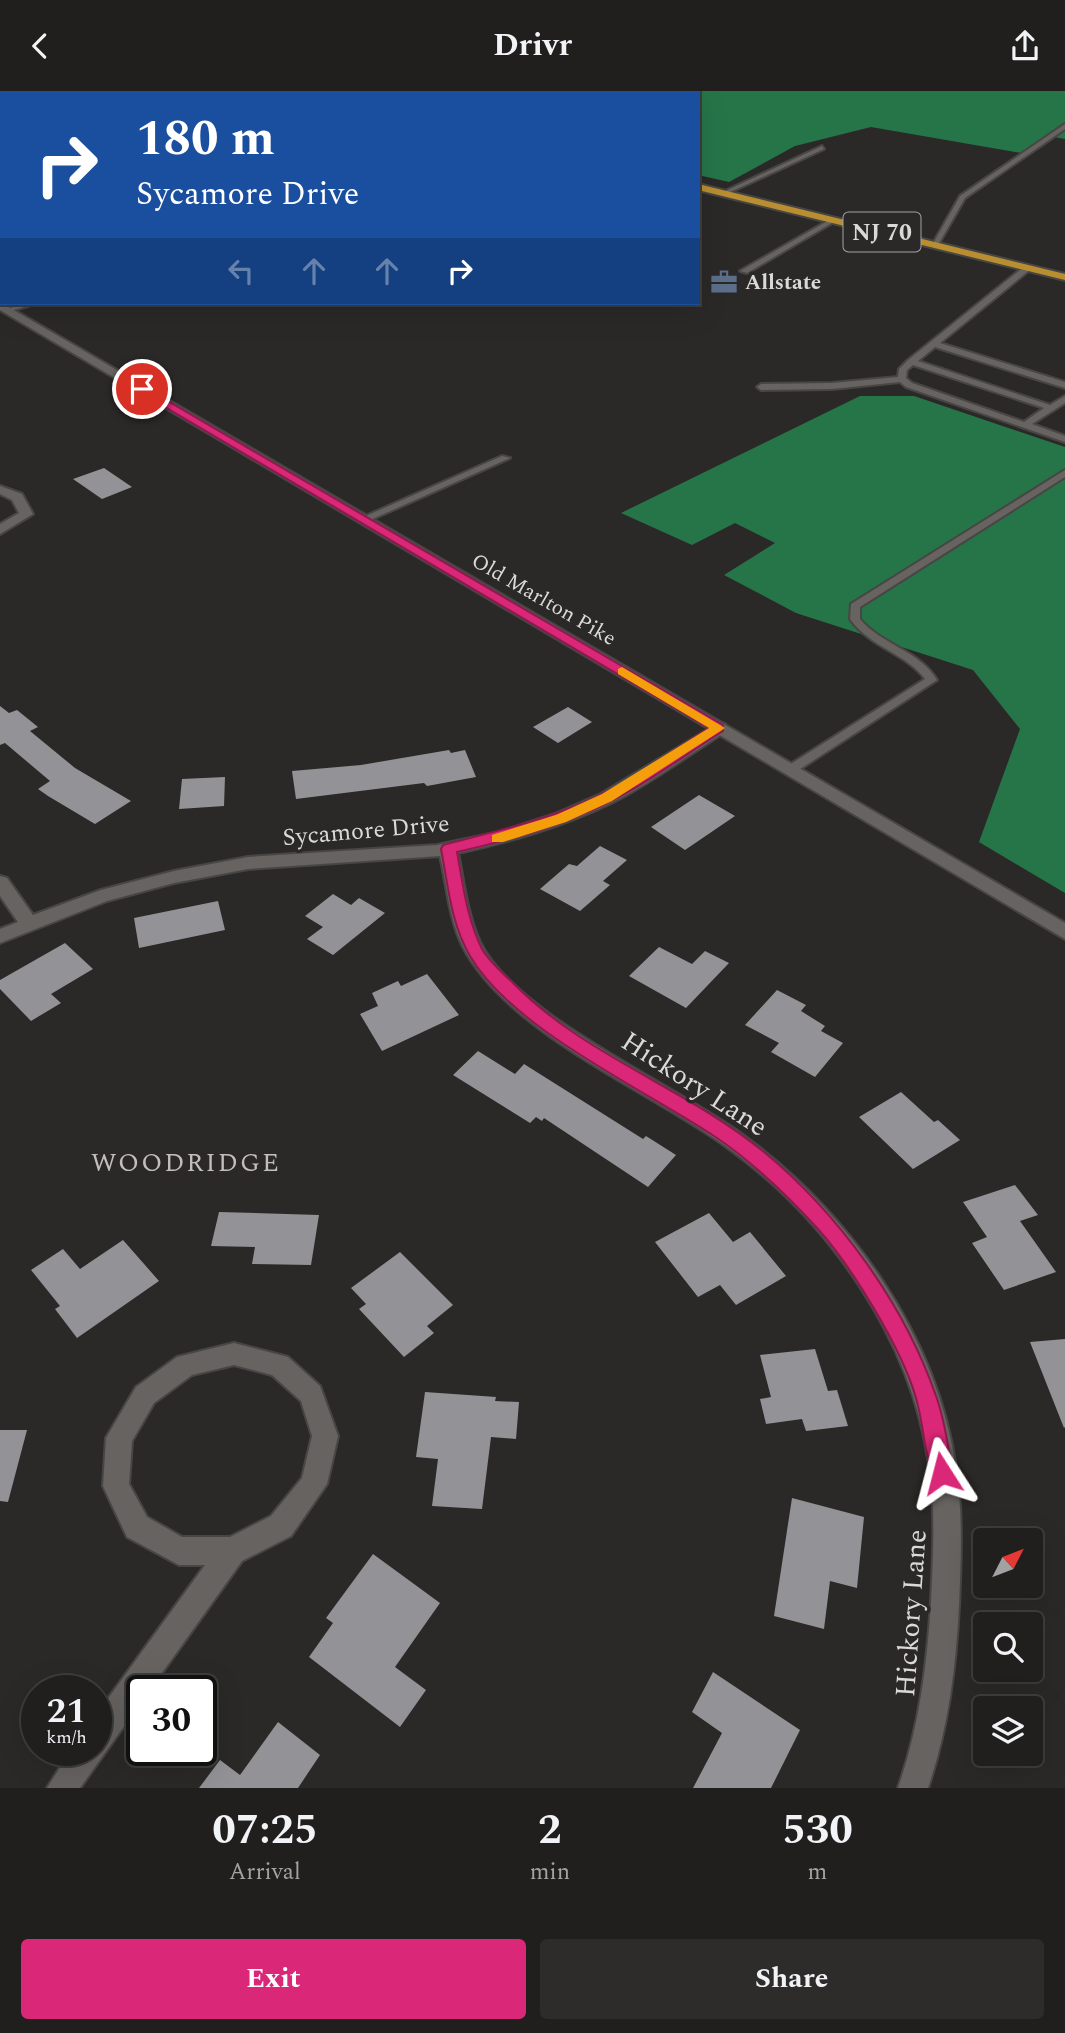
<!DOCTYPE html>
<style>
:root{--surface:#201f1d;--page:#2d2c2a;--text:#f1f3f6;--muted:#a2a2a4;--line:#3d3d3b;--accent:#db2777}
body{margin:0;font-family:Spectral,serif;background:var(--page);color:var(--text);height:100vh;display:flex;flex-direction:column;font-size:26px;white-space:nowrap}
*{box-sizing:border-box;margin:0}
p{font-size:23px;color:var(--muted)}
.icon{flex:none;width:38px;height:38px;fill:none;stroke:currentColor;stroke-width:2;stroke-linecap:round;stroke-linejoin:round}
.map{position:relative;height:1697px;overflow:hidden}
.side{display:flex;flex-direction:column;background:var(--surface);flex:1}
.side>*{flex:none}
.banner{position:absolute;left:0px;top:0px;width:700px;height:214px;box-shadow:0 7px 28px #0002,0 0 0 2px var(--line);background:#1a4fa0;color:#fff;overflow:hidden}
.needle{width:46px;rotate:48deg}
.controls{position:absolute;left:973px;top:1437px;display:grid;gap:14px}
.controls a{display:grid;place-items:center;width:70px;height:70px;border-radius:7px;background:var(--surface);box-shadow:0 7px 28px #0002,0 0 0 2px var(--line);font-size:35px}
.speed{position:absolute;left:21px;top:1584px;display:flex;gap:14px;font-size:35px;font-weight:700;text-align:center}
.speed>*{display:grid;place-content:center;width:91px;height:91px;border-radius:50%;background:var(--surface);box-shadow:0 7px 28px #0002,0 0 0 2px var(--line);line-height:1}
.speed small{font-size:18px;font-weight:400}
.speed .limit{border:4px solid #111;border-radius:10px;background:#fff;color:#111}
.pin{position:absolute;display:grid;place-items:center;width:60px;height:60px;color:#fff;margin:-30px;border:4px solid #fff;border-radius:50%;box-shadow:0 2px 7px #0007}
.me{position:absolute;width:77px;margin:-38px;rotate:351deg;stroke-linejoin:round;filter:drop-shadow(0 0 5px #0008)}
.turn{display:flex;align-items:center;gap:24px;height:147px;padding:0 21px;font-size:32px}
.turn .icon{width:91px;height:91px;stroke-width:2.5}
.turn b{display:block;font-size:49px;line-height:60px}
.lanes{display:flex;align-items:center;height:66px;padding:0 21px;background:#0003;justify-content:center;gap:35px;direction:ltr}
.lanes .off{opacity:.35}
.eta{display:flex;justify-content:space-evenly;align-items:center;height:119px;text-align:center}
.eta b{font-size:42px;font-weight:700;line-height:49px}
.cta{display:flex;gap:14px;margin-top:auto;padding:14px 21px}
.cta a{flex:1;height:80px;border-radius:7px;background:var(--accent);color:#fff;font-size:28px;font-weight:700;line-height:80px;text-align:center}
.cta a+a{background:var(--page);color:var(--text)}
header{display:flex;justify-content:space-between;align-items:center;height:91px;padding:0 21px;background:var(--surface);font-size:32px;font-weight:700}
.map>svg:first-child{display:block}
</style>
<header><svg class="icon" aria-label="back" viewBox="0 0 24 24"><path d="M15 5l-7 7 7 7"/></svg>Drivr<svg class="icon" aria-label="share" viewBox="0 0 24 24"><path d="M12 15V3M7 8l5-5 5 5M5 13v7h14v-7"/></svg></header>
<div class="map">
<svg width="1065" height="1697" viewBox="0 0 1065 1697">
<rect width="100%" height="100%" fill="#2b2927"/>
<path fill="#3a2f20" d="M0,0h261l7,2h-266l-2,160z"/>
<path fill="#267549" d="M493,0h572v48l-11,-2 -27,17 -156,-27 -76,19 -66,36 -31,-7v-82h-209z
M860,305h54l151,51v446l-86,-51 41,-113 -47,-59 -177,-57 -72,-38 51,-32 -40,-20 -43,22 -71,-32z"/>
<path fill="#939296" d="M104,377l28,19 -30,12 -29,-20z
M0,615l9,7 8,-3 21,17 -8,4 45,37 56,33 -36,23 -47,-28 -10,-7 12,-8 -45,-38 -5,2z
M568,616l24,15 -34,21 -25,-16z
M449,659l2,3 14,-3 11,27 -49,9 -3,-3 -128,16 -4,-28 69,-6z
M225,686l-1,29 -45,3 3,-30z
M699,704l36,21 -50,34 -34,-23z
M600,755l27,14 -24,21 7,4 -30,26 -40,-22 29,-25 8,2z
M333,803l18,11 8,-7 26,15 -52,42 -26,-16 16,-12 -18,-11z
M218,810l7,29 -86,18 -5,-30z
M65,852l28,26 -42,25 10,9 -30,18 -31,-32v-9z
M659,856l33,17 13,-13 24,12 -43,45 -57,-32z
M427,883l32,41 -77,36 -22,-37 18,-8 -6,-13 26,-12 3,5z
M777,899l29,15 -5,6 24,15 -4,5 22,12 -28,34 -44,-25 8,-9 -34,-18z
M478,960l37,23 9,-10 119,75 3,-3 30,19 -28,32 -104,-69 -2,3 -6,-4 -6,6 -77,-48z
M901,1001l33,30 4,-2 22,20 -47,29 -54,-52z
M1015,1094l23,30 -18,6 36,51 -52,18 -32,-47 15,-6 -24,-35z
M219,1121l100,3 -8,50 -59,-1 3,-17 -44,-1z
M709,1122l24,29 17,-10 36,44 -50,29 -16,-20 -22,12 -43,-55z
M123,1149l36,41 -82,57 -22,-29 5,-3 -29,-36 32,-21 17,20z
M400,1161l53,53 -26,21 7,7 -30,24 -45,-48 7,-5 -15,-16z
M1065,1248v88l-1,1 -34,-86z
M815,1258l13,42 9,-1 11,36 -42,5 -4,-12 -36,5 -6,-25 11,-2 -11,-42z
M425,1301l71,5 -1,4 24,1 -3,37 -25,-2 -9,72 -50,-3 6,-47 -22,-2z
M0,1339h27l-19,72 -8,-1z
M792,1407l72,19 -7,71 -27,-7 -6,48 -50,-13z
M373,1463l67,49 -45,64 31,23 -26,37 -91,-70 24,-34 -7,-5z
M713,1581l87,58 -29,58h-78l29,-55 -30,-21z
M278,1631l42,33 -22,33h-99l21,-28 20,15z"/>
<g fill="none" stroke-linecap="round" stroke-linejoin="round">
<defs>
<path id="service" d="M255,0h6l-7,2z
M0,19l2,1v4l-2,-1z
M1065,33v5l-100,69 -27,47 -7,2 29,-51z
M822,55l2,3 -98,45 -5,-1z
M2,71v5h-2v-4z
M0,120h2v4h-2z
M831,128l6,1 -90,53 -7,-2z
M0,134h2v4h-2z
M0,172h2v4h-2z
M1025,175l7,2 -92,75 125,39v6l-130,-41 -17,14 132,44 15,-9v7l-33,21 33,12v6l-159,-55 -6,-5 -68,7 -71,1 -4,-3 4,-3 71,-1 66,-6 1,-8 9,-9zM913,274l131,43 -20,14 -112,-39 -6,-5 1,-8z
M25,212h12l-29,9 -4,-2z
M502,365l8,2 -142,63 -9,-2z
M1065,379v7l-205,130v12c22,26 60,32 77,61l-143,93h-8l-2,-3 2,-3 139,-88c-18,-25 -54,-31 -75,-60l1,-15z"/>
<path id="minor" d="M0,395l22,8 11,20 -33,20v-10l19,-11 -7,-13 -12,-6z
M719,632l6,1v8c-37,23 -75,52 -114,71 -49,24 -100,38 -153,50 6,29 9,61 22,89 35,73 195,143 263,193 107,78 194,200 213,333 7,46 5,92 3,138 -3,62 -11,123 -31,182h-30c21,-60 29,-122 33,-186 2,-45 5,-92 -2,-137 -18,-128 -101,-246 -205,-320 -78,-56 -218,-113 -262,-200 -13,-27 -15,-59 -22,-89l-192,13 -74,14 -67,18 -107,42v-14l18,-7 -18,-26v-20l7,2 26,37 68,-25 73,-19 74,-14 189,-12 63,-13 55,-18 46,-20z
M234,1252l54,14 32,29 18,50 -11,48 -36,52 -49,25 -93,130h-7v10l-62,87h-33l24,-38h25v-35l109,-150h-26l-52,-28 -24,-51 3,-48 30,-51 41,-30zM234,1274l38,10 29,26 11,35 -10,42 -31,38 -41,21h-48l-35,-20 -18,-33 3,-43 22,-38 38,-28z"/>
<path id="tertiary" d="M412,0h11l-12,2z
M0,183h2l-2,7z
M0,211l1065,621v16l-1065,-629z"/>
<path id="trunk" d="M302,0l15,2h-14z
M698,93l367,90v6l-367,-90z"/>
</defs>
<use href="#service" stroke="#484644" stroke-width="4"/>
<use href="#minor" stroke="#484644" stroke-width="4"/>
<use href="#tertiary" stroke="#484644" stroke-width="4"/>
<use href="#trunk" stroke="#484644" stroke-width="4"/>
<use href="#service" fill="#666361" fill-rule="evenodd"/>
<use href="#minor" fill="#666361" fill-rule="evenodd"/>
<use href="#tertiary" fill="#666361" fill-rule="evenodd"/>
<use href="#trunk" fill="#b88e30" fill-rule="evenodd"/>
</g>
<path fill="#db2777" stroke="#8e194d" stroke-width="2" d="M142,295l581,339v6c-43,27 -86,60 -133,80 -43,19 -88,31 -133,41 6,33 10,67 25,97 8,14 21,24 32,35 71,72 172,104 250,168 75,62 140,152 172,244 9,24 12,52 17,77l-3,8 -8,3 -7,-3c-11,-26 -11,-56 -19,-83 -14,-49 -64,-131 -98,-169 -32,-35 -67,-69 -107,-95 -70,-46 -199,-106 -241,-178 -19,-32 -22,-71 -29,-107l2,-4c46,-12 91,-22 135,-40 47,-19 89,-51 131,-77l-571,-337z"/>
<path fill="#f59e0b" d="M622,576l103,61 -113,73 -46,21 -63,20h-11v-7l64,-20 46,-21 107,-66 -91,-54v-5z"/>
<defs>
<symbol id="office-bare" viewBox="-9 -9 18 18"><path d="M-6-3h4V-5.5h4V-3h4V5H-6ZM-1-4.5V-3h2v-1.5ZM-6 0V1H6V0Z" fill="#5c6f8a" stroke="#2b2927" stroke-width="2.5" paint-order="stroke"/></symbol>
</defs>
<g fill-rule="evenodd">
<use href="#office-bare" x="705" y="172" width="38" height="38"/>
</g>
<g text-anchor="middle" stroke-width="7" stroke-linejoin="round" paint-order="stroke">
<g font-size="21" font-weight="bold" fill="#dbd9d8" stroke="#2b2927" text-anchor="start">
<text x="745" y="198">Allstate</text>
</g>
<g font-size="21" fill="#dbd9d8" stroke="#2b2927">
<text transform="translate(544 508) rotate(30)" y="7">Old Marlton Pike</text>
</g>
<rect fill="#2b2927" stroke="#a6a4a3" stroke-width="2" x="843.5" y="121.5" width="77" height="39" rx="5"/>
<g font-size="23" font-weight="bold" fill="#dbd9d8">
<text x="882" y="149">NJ 70</text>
</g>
<g font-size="24" fill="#dbd9d8" stroke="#2b2927">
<text transform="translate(366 739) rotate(-5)" y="8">Sycamore Drive</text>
</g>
<g font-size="26" letter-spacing="2" fill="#c1bebb" stroke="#2b2927">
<text x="186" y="1080">WOODRIDGE</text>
</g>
<g font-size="28" fill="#dbd9d8" stroke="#2b2927">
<text transform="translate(695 992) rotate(33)" y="10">Hickory Lane</text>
<text transform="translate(910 1522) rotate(-86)" y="10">Hickory Lane</text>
</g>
</g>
</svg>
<div class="controls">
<a><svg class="needle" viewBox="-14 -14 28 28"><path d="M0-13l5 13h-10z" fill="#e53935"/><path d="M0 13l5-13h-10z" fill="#a2a2a4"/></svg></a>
<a><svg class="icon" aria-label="search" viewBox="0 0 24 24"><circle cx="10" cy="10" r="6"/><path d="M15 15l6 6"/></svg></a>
<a><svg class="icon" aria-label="layers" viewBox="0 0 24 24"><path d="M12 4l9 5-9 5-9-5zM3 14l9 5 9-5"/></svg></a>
</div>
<div class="speed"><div>21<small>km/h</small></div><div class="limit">30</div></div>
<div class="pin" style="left:142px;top:298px;background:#d93025"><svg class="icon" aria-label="arrive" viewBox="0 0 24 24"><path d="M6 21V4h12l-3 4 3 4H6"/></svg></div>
<svg class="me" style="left:942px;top:1382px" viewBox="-20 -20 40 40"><path d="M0-17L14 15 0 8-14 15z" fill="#db2777" stroke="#fff" stroke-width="4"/></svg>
<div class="banner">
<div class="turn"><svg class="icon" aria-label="right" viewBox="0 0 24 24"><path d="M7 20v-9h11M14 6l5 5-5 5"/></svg><div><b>180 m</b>Sycamore Drive</div></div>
<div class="lanes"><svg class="icon off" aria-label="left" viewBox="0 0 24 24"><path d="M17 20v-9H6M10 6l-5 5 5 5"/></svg><svg class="icon off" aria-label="ahead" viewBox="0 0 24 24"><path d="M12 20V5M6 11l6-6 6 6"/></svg><svg class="icon off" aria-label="ahead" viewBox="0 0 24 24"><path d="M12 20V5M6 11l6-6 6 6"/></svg><svg class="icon" aria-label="right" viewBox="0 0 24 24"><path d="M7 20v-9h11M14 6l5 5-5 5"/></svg></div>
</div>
</div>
<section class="side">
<div class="eta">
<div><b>07:25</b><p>Arrival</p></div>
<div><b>2</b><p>min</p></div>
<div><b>530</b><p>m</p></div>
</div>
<div class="cta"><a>Exit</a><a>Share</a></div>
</section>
